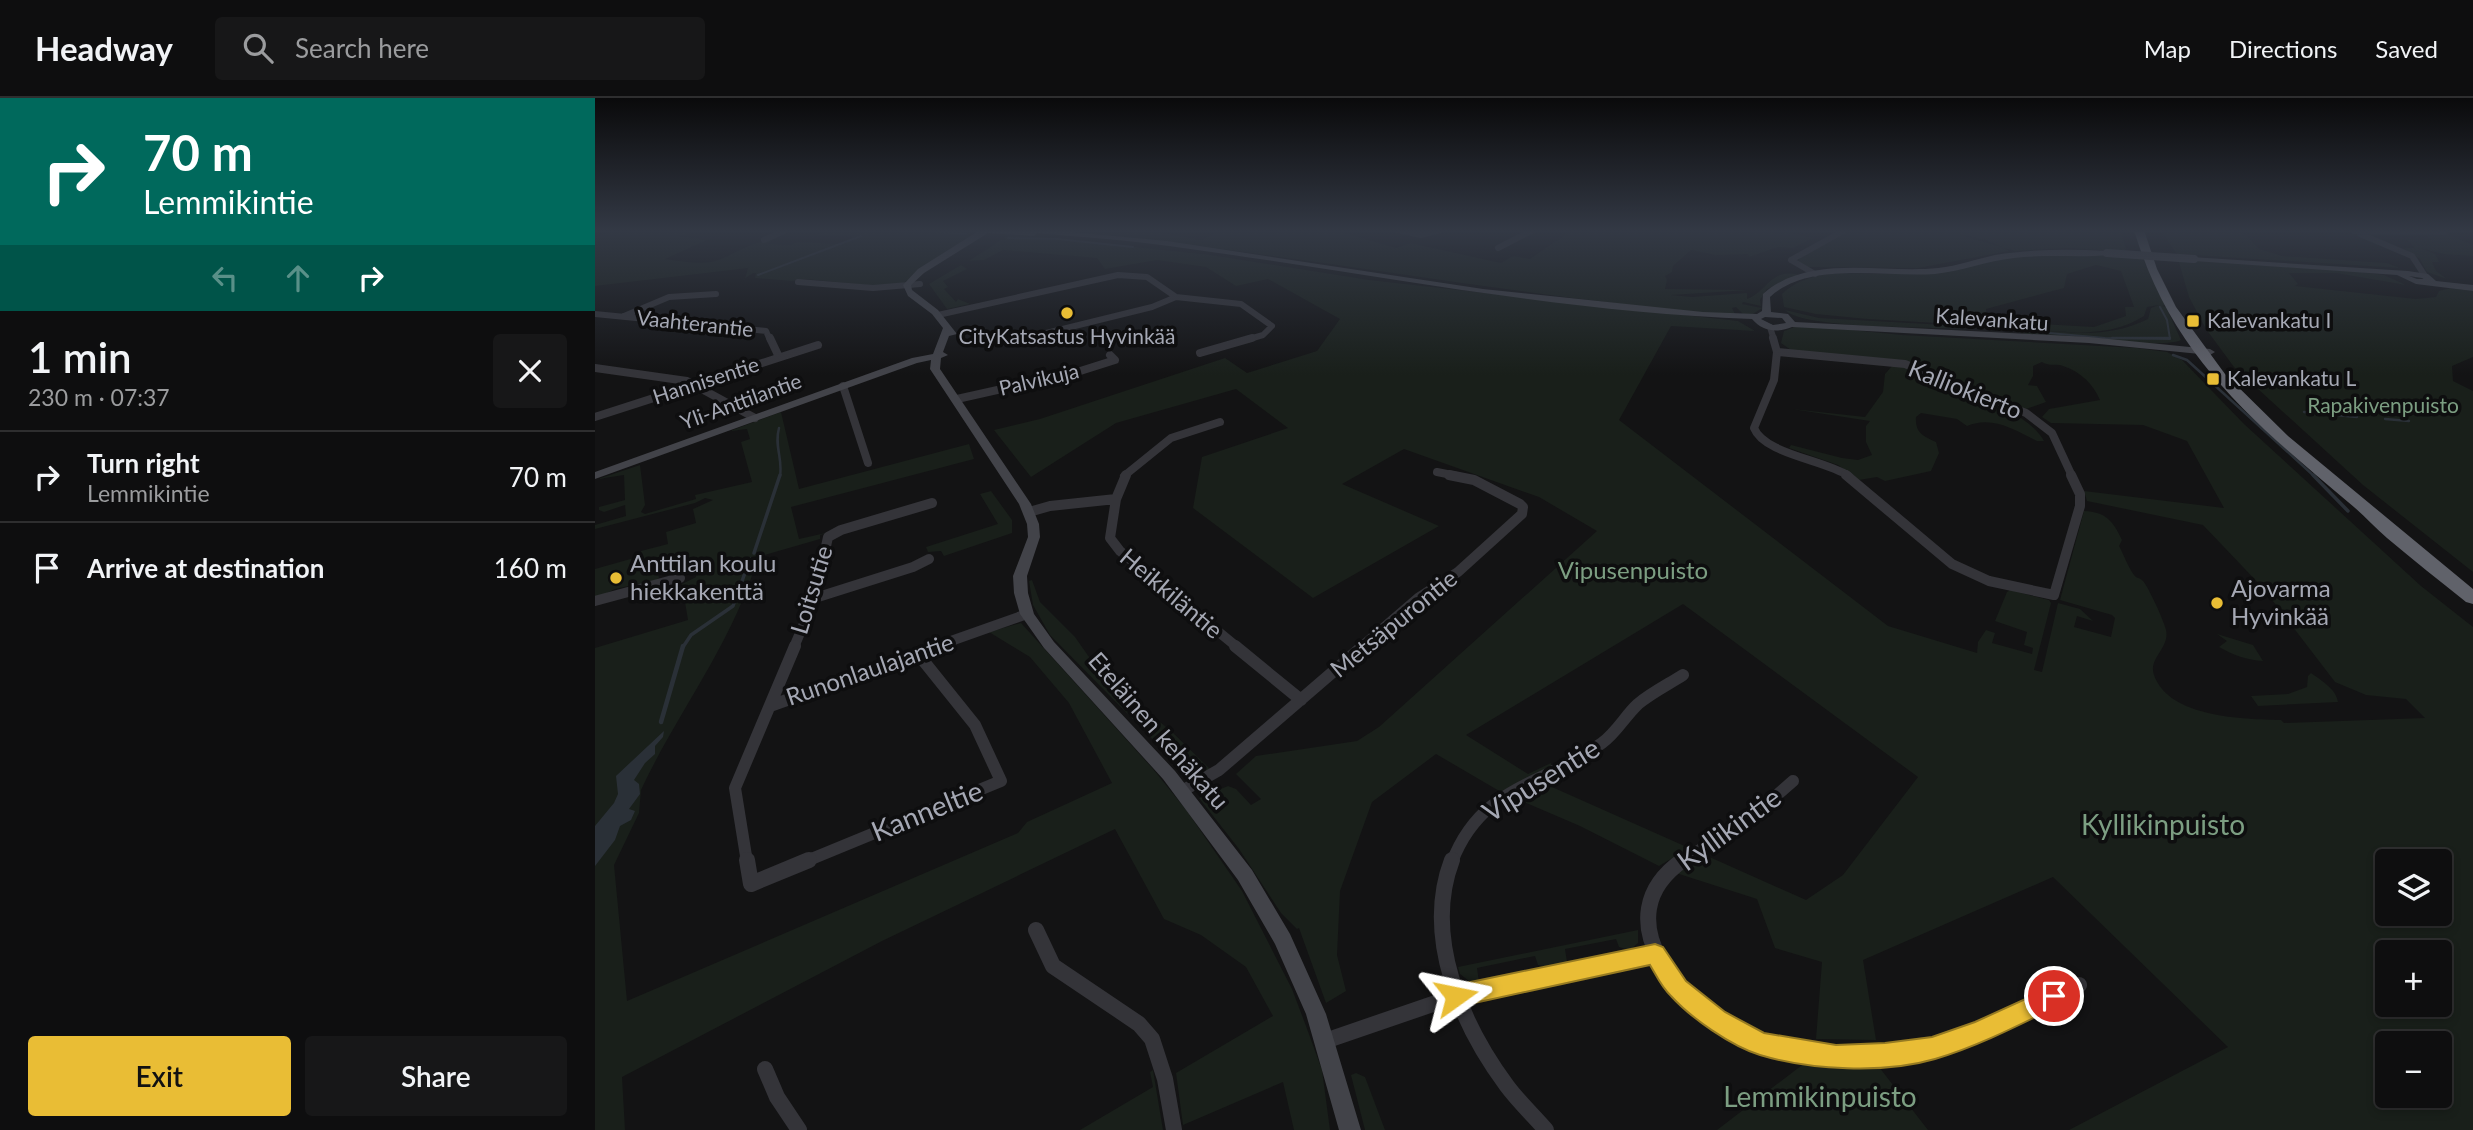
<!DOCTYPE html>
<meta charset="utf-8">
<style>
:root{--surface:#0e0e0f;--page:#171718;--text:#f1f3f6;--muted:#9b9c9e;--line:#2e2e2f;--accent:#e9bd35}
body{margin:0;font-family:Lato,sans-serif;background:var(--page);color:var(--text);height:100vh;display:flex;flex-direction:column;font-size:26px;white-space:nowrap}
*{box-sizing:border-box;margin:0}
p{font-size:23px;color:var(--muted)}
.icon{flex:none;width:38px;height:38px;fill:none;stroke:currentColor;stroke-width:2;stroke-linecap:round;stroke-linejoin:round}
.map{position:relative;flex:1;overflow:hidden}
.sheet{display:flex;flex-direction:column;background:var(--surface);width:595px}
.sheet>*{flex:none}
.banner{background:#00695c;color:#fff;overflow:hidden}
.tools{position:absolute;left:1780px;top:751px;display:grid;gap:14px}
.tools a{display:grid;place-items:center;width:77px;height:77px;border-radius:7px;background:var(--surface);box-shadow:0 4px 10px #0003,0 0 0 2px var(--line);font-size:35px}
.pin{position:absolute;display:grid;place-items:center;width:60px;height:60px;color:#fff;margin:-30px;border:4px solid #fff;border-radius:50%;box-shadow:0 2px 7px #0007}
.me{position:absolute;width:77px;margin:-38px;rotate:78deg;stroke-linejoin:round;filter:drop-shadow(0 0 5px #0008)}
.turn{display:flex;align-items:center;gap:24px;height:147px;padding:0 28px;font-size:32px}
.turn .icon{width:91px;height:91px;stroke-width:2.5}
.turn b{display:block;font-size:49px;line-height:60px}
.lanes{display:flex;align-items:center;height:66px;padding:0 28px;background:#0003;justify-content:center;gap:35px;direction:ltr}
.lanes .off{opacity:.35}
.round{display:grid;place-items:center;flex:none;width:74px;height:74px;border-radius:7px;background:var(--page)}
.overview{display:flex;align-items:center;justify-content:space-between;height:119px;padding:0 28px}
h1{font-size:42px;font-weight:600;line-height:52px}
.button{display:flex;gap:14px;margin-top:auto;padding:14px 28px}
.button a{flex:1;height:80px;border-radius:7px;background:var(--accent);color:#111;font-size:28px;font-weight:600;line-height:80px;text-align:center}
.button a+a{background:var(--page);color:var(--text)}
ul{padding:0;list-style:none}
li{display:flex;align-items:center;gap:21px;height:91px;padding:0 28px;border-top:2px solid var(--line)}
li div{flex:1}
li b{display:block;font-size:26px}
li em{font-style:normal}
header{display:flex;align-items:center;gap:42px;box-sizing:border-box;height:98px;padding:0 35px;background:var(--surface);border-bottom:2px solid var(--line)}
header strong{font-size:33px}
nav{display:flex;gap:38px;margin-inline-start:auto;font-size:24px}
.search{width:490px;height:63px;background:var(--page);display:flex;align-items:center;gap:18px;box-sizing:border-box;padding:0 24px;border-radius:7px;color:var(--muted);font-size:26px}
main{display:flex;flex:1;min-height:0}
.map>svg:first-child{display:block}
</style>
<header>
<strong>Headway</strong>
<div class="search"><svg class="icon" aria-label="search" viewBox="0 0 24 24"><circle cx="10" cy="10" r="6"/><path d="M15 15l6 6"/></svg>Search here</div>
<nav><a>Map</a><a>Directions</a><a>Saved</a></nav>
</header>
<main>
<section class="sheet">
<div class="banner">
<div class="turn"><svg class="icon" aria-label="right" viewBox="0 0 24 24"><path d="M7 20v-9h11M14 6l5 5-5 5"/></svg><div><b>70 m</b>Lemmikintie</div></div>
<div class="lanes"><svg class="icon off" aria-label="left" viewBox="0 0 24 24"><path d="M17 20v-9H6M10 6l-5 5 5 5"/></svg><svg class="icon off" aria-label="ahead" viewBox="0 0 24 24"><path d="M12 20V5M6 11l6-6 6 6"/></svg><svg class="icon" aria-label="right" viewBox="0 0 24 24"><path d="M7 20v-9h11M14 6l5 5-5 5"/></svg></div>
</div>
<div class="overview"><div><h1>1 min</h1><p>230 m · 07:37</p></div><a class="round"><svg class="icon" aria-label="close" viewBox="0 0 24 24"><path d="M6 6l12 12M18 6L6 18"/></svg></a></div>
<ul>
<li><svg class="icon" aria-label="right" viewBox="0 0 24 24"><path d="M7 20v-9h11M14 6l5 5-5 5"/></svg><div><b>Turn right</b><p>Lemmikintie</p></div><em>70 m</em></li>
<li><svg class="icon" aria-label="arrive" viewBox="0 0 24 24"><path d="M6 21V4h12l-3 4 3 4H6"/></svg><div><b>Arrive at destination</b></div><em>160 m</em></li>
</ul>
<div class="button"><a>Exit</a><a>Share</a></div>
</section>
<div class="map">
<svg width="1878" height="1032" viewBox="0 0 1878 1032">
<rect width="100%" height="100%" fill="#131314"/>
<path fill="#191f1a" fill-rule="evenodd" d="M24,132h90l-32,6 30,4 -42,19c14,2 36,6 50,2 20,-6 35,-20 57,-20l-4,3 23,1 6,-3 44,2 12,-7 -36,-2 8,-4 -2,-1h136l15,3 -9,2 7,2 -70,47 -25,2 -71,-7 -14,2 -37,-3 1,-5h-3l-13,9 5,-3 3,-11 -153,18v-49z
M454,132l98,3 4,-3h16l-5,3 40,7 20,-10h117l-1,1 58,17 14,-5 91,20 12,-7 17,3 42,-29h206l35,8 -20,10 -15,-1 -29,10 -1,-3 -32,1 -25,-5 -18,16 -1,6 -7,4 2,4 -2,9 84,1 -78,5 21,2 55,-4v6c20,-7 24,-32 52,-24l-32,14 -7,11 1,6 -18,-4 -1,2 20,4 -9,6h-10l-7,-7 -4,1 3,6h-17c-224,-20 -445,-65 -669,-84z
M1255,132c46,0 121,-4 159,21l-91,17 -112,-1 -8,-6 6,-8z
M1348,132h38l7,3 11,-3h121l7,22 -58,-4 -54,3z
M1565,132h76l11,6 12,13 23,7 105,7 13,5 -223,-14z
M1849,135l29,12v11l-29,-2 -21,-5 12,5 4,8h-7l4,9 11,8 -20,-7 -7,-13 -17,-11h11l-6,-8h23l-5,-6z
M414,136l202,21 158,25 369,41 17,10 -84,-5 -52,94 269,206 89,27 1,-11 8,-12 9,3 -3,10 40,11 1,-6 -9,-3 3,-13 -32,-11 12,-29 3,-2 39,10 2,3 -17,67 8,2 16,-69 22,6 13,12 -16,-5 -3,11 37,10 4,-19 -3,-3 -52,-15 24,-89c22,1 29,10 38,29l-3,6c5,9 9,21 15,29 4,5 4,1 9,6 6,7 21,40 23,49 4,18 -18,28 -12,45 15,43 90,44 127,45l3,3 141,-5 -19,-19 -40,-4 -31,-13 -72,-94 -60,-63 -116,-24 -3,-10 140,17 -37,-67 -44,-16 -92,-2 -9,-6 7,-8 51,-9c-7,-16 -19,-28 -37,-34 -7,-3 -13,1 -21,-4l-9,4v10l-5,9 9,1 9,16 -20,7 -118,-47 -117,-12 -10,-7 3,-12 16,-6 102,10 235,13 30,4 15,8 62,64 177,162 52,41v503h-404l159,-83 -175,-170 -190,83 13,80 -60,-1 6,-77 -47,-14 -18,-49 -81,-26 29,-18 101,45 37,-25 75,-98 -235,-173 -217,131 62,39 23,-11v4l-50,25 -65,-38 -64,48 -32,89 -3,64 9,36 -20,12 -27,-75 -2,1 -16,-16 -42,-64 -40,-51 29,-12 8,3 15,16 10,-6 -25,-25 20,-18 101,-15 22,-14 218,-196 -58,-34 -135,-48 -62,35 97,42 -126,72 -120,-90 9,-51 86,-29 -52,-39 -120,34 -85,54 -37,-47 46,-11 185,-61 22,15 70,-22 23,-32 -72,-40 -32,7 -30,-19 -49,-7 -52,9 -8,-11 -94,-8 -19,10 -15,1 32,-21h5l-1,-3zM1792,763h52v53h-52zM1792,854h52v52h-52zM1792,945h52v53h-52z
M1493,156l54,3 23,48 -3,1 4,1 15,33c-22,10 -126,-4 -156,-6l-15,-4c50,-2 89,13 138,-11l3,-11 8,-3 -12,2 -3,9c-40,26 -90,14 -135,11l-6,-3 2,-2 89,5 32,-11 -1,-9h9l-13,-36 -25,-6 -29,9 -3,14 -78,21 2,17 -121,-7 -51,-5 -32,-7 -2,-13c34,-32 83,-16 124,-21 36,-4 71,-13 107,-16 25,-2 50,-2 75,-3z
M1583,161l167,11 39,5 22,10 -70,-12h-47l9,11 -3,2 121,13 20,-2 3,-6 11,-3 23,3v66l-21,9 1,15 20,10v181l-110,-87 -129,-118 -28,-38 -17,-32z
M366,167l6,4 -24,12 5,6 -4,2 12,13 2,-3 12,5 -23,5 -18,-25z
M1190,212l34,8 145,8 1,3c-32,-2 -163,0 -180,-19z
M1298,267l13,2c36,15 121,41 138,74h-7c-22,-11 -45,-26 -70,-15l-10,-7 -36,-6 -5,4c-1,16 7,19 20,25l3,11 -8,18 -46,10 -8,-4 -18,3 -21,-15 -49,-17 2,-3 51,13 16,2 14,-5 -6,-13v-16l4,-5 -78,-12 73,8 18,-25 2,-18z
M186,314l18,77 170,-45 5,15 -183,48 8,32 31,-7 -10,3v4l-62,18c-26,88 -79,152 -117,233l-2,23 -25,52 13,136 391,-168 9,-11 85,-39 -43,-80 -39,-46 -41,-25 32,-9 132,146 34,42 55,80 50,98 14,37 16,44 8,60h-36l-11,-48 -100,43 -7,-52 97,-57 -27,-49 -45,-32 -37,-16 -49,-90 -233,112 -260,136 3,53h-30v-482l93,-28 -6,-36 14,-7 -3,-14 -35,10 1,5 -3,2 -41,9 -20,10v-30l46,-13v-5l27,-7 -2,-12 30,-9 -3,-14 20,-9 -8,-2 -10,5 -100,26v-4l31,-9 -1,-11 -21,7 -5,-2v-3l26,-7 -1,-25 -26,4 42,-14 5,40 -4,7 4,2 51,-15 -1,-4 57,-13 -11,-40 9,-3 -3,-10 -17,2z
M396,393l21,29v13l-68,23 -3,-5 -13,1 -2,-5 72,-23 -18,-30z
M437,482l8,22 35,35 26,37 70,57 39,38 -17,8 -11,-1 -14,-21 -118,-120 -17,-30 -4,-24z
M1622,536l36,11 10,16c-16,-1 -30,-6 -44,-14l8,-6z
M1716,575c11,8 25,16 27,29l-80,4 -7,-10 37,-2 19,-7 1,-11z
M948,685l146,65 -30,18 -79,-40 -65,-28z
M1043,832v13l-8,7 -11,-3 -3,-8 -51,10 2,13 -18,5 -11,-2 -3,-9 -58,12 2,14 -10,-1 -9,-7 -2,-7z
M1211,964l73,5 49,63h-211z
M558,972l10,60h-83l73,-43 -3,-15z
M761,975l9,4 20,53h-20l-14,-55z"/>
<path fill="#2a3037" d="M69,633l-1,6 -8,9v8l-10,9 -11,17 5,4 1,10 -11,15 6,2 -4,9 -11,6 -5,14 -20,26v-40l19,-23 4,-9 -2,-18z"/>
<g fill="none" stroke-linecap="round" stroke-linejoin="round">
<path stroke="#2a3037" stroke-width="2" d="M325,132l46,4
M413,140l49,1 76,8
M163,177l103,-39
M1431,233l79,7 65,1 -3,-19 -7,-13"/>
<path stroke="#2a3037" stroke-width="2.5" d="M1517,240h58
M1578,257l14,5 127,116
M1709,314l53,5
M1790,321l24,2
M184,330c-5,19 4,30 1,48"/>
<path stroke="#2a3037" stroke-width="3.5" d="M1718,377l35,36
M159,455l26,-78
M88,549l8,-12 42,-29 17,-47"/>
<path stroke="#2a3037" stroke-width="4.5" d="M66,624l22,-76"/>
<path stroke="#343439" stroke-width="6" d="M803,132l23,5 19,-5
M1759,133l91,1
M1765,136l52,22 13,20
M169,142l22,-10
M903,150l35,-18
M1196,162l54,-30
M1196,162l24,14
M203,184l75,6 47,-4
M0,216l171,17 4,9
M343,217l180,-40 29,2 29,20 65,7 31,22 -9,9 -17,5
M29,218l45,-19 47,-3
M1175,229l4,13
M435,239l122,-30 24,-10"/>
<path stroke="#343439" stroke-width="8" d="M175,240l9,19
M1178,240l4,14
M1182,254l128,12 121,49 26,20 20,43
M1182,254l-3,28 -20,48c10,26 71,32 95,48
M605,255l52,-15
M0,270l92,13 68,37
M248,288l25,77
M362,301l117,-26 41,-13 -5,-5
M0,319l223,-72
M842,374l20,4
M529,378l47,-38 49,-16"/>
<path stroke="#343439" stroke-width="10" d="M531,377l-10,24 -6,39 10,13 117,96
M1251,377l106,89 37,17 65,14 26,-89v-12l-9,-19
M434,414l21,-6 66,-7
M220,500l98,-31 16,-8
M0,503l85,-23
M199,549l21,-49 13,-61 13,-7 91,-27
M339,549l93,-33
M766,549l57,-49 40,-26 64,-58 1,-7 -3,-3 -46,-24 -25,-5"/>
<path stroke="#343439" stroke-width="12" d="M640,548l66,54
M175,608l168,-60
M587,693l37,-21 144,-124
M152,764l-12,-74 60,-142
M209,764l197,-81 -26,-56 -57,-71
M857,764c30,-78 92,-76 150,-119 15,-11 23,-27 36,-39 13,-11 31,-20 45,-29
M1086,764l72,-46 40,-35"/>
<path stroke="#343439" stroke-width="16" d="M152,762l4,24 58,-24
M857,762c-29,76 9,164 55,226 12,16 26,29 39,44
M1088,762c-83,58 0,149 65,178 36,17 82,20 121,19 77,-3 142,-40 210,-72
M441,832l17,36 86,58 13,15 13,40 9,51
M730,943l131,-45 199,-42
M170,971l12,28 22,33"/>
<path fill="#424349" fill-rule="evenodd" d="M385,132h70l117,11 316,48 220,23 54,2 5,-3 1,-17c46,-41 119,-20 175,-26 20,-2 38,-9 57,-13 37,-6 75,-6 112,-4l4,2 -1,2c-31,3 -64,-1 -96,3 -27,3 -52,13 -79,16 -50,4 -125,-14 -165,23l1,15 17,2 7,8 294,15 121,12 5,3 -5,3 -121,-12 -297,-16c-14,6 -29,5 -40,-8 -196,-7 -389,-47 -583,-73 -43,-6 -88,-9 -132,-13l-3,3 -46,-3 -64,40 -13,12 1,5 26,20 19,24 -8,2 -6,16 5,3 -7,3 -1,11 91,135 8,20 1,13 -13,39 1,17 6,21 20,28 121,129 77,99 38,64 36,80 35,116h-22l-33,-116 -31,-70 -37,-64 -75,-101 -119,-131 -24,-34 -6,-21 -1,-17 15,-39 -1,-13 -8,-20 -89,-135 1,-9 -14,3 -322,116v-7l317,-114 21,-4 10,-26 -11,-14 -24,-18 -5,-11 15,-16zM1170,219l17,1 4,5 -13,2 -12,-6z
M1596,159l217,14 20,3 8,7 37,4v6l-57,-7 -19,-9 -203,-14 -4,-2zM1814,178l13,2 2,1h-7z"/>
<path fill="#60626a" fill-rule="evenodd" d="M1539,132h10l13,39 19,38 49,67 63,62 185,153v15l-7,-2c-26,-21 -53,-42 -79,-64 -13,-11 -25,-25 -39,-36 -96,-81 -177,-147 -214,-272z"/>
<path stroke="#424349" stroke-width="8" d="M1512,155l87,6"/>
</g>
<linearGradient id="sky" x2="0" y2="1"><stop stop-color="#0a0a0b"/><stop offset="0.48" stop-color="#333945"/><stop offset="1" stop-color="#333945" stop-opacity="0"/></linearGradient>
<rect width="1878" height="277" fill="url(#sky)"/>
<path fill="#e9bd35" stroke="#977b22" stroke-width="2" d="M1060,846l8,3 23,34 39,31 39,21 72,12 49,-2 47,-6 43,-15 79,-36 8,3 4,7 -4,8c-41,20 -83,42 -127,55 -51,15 -125,11 -175,-4 -29,-9 -69,-37 -89,-59 -9,-8 -15,-21 -21,-31l-194,42 -9,-4 -3,-7 3,-8 9,-3z"/>
<g fill="#e9bd35" stroke="#0e0e0f" stroke-width="2.5">
<circle cx="472" cy="215" r="7"/>
<rect x="1591" y="216" width="14" height="14" rx="3.5"/>
<rect x="1611" y="274" width="14" height="14" rx="3.5"/>
<circle cx="21" cy="480" r="7"/>
<circle cx="1622" cy="505" r="7"/>
</g>
<g text-anchor="middle" stroke-width="7" stroke-linejoin="round" paint-order="stroke">
<g font-size="21" fill="#a5a8b4" stroke="#0e0e0f">
<text transform="translate(1397 222) rotate(4)" y="7">Kalevankatu</text>
<text transform="translate(100 226) rotate(6)" y="7">Vaahterantie</text>
<text transform="translate(444 282) rotate(-13)" y="7">Palvikuja</text>
<text transform="translate(111 283) rotate(-18)" y="7">Hannisentie</text>
<text transform="translate(146 304) rotate(-20)" y="7">Yli-Anttilantie</text>
</g>
<g font-size="21" fill="#a5a8b4" stroke="#0e0e0f" text-anchor="start">
<text x="1612" y="230">Kalevankatu I</text>
<text x="472" y="246" text-anchor="middle">CityKatsastus Hyvinkää</text>
<text x="1632" y="288">Kalevankatu L</text>
</g>
<g font-size="21" fill="#7c9e82" stroke="#0e0e0f">
<text x="1788" y="315">Rapakivenpuisto</text>
</g>
<g font-size="24" fill="#a5a8b4" stroke="#0e0e0f">
<text transform="translate(1370 292) rotate(22)" y="8">Kalliokierto</text>
<text transform="translate(217 492) rotate(-73)" y="8">Loitsutie</text>
<text transform="translate(576 496) rotate(40)" y="8">Heikkiläntie</text>
<text transform="translate(799 526) rotate(-39)" y="8">Metsäpurontie</text>
<text transform="translate(275 572) rotate(-19)" y="8">Runonlaulajantie</text>
<text transform="translate(563 633) rotate(49)" y="8">Eteläinen kehäkatu</text>
</g>
<g font-size="24" fill="#a5a8b4" stroke="#0e0e0f" text-anchor="start">
<text x="35" y="474">Anttilan koulu<tspan x="35" dy="28">hiekkakenttä</tspan></text>
<text x="1636" y="499">Ajovarma<tspan x="1636" dy="28">Hyvinkää</tspan></text>
</g>
<g font-size="24" fill="#7c9e82" stroke="#0e0e0f">
<text x="1038" y="481">Vipusenpuisto</text>
</g>
<g font-size="28" fill="#a5a8b4" stroke="#0e0e0f">
<text transform="translate(946 682) rotate(-32)" y="10">Vipusentie</text>
<text transform="translate(332 713) rotate(-22)" y="10">Kanneltie</text>
<text transform="translate(1134 731) rotate(-36)" y="10">Kyllikintie</text>
</g>
<g font-size="28" fill="#7c9e82" stroke="#0e0e0f">
<text x="1568" y="737">Kyllikinpuisto</text>
<text x="1225" y="1009">Lemmikinpuisto</text>
</g>
</g>
</svg>
<div class="tools">
<a><svg class="icon" aria-label="layers" viewBox="0 0 24 24"><path d="M12 4l9 5-9 5-9-5zM3 14l9 5 9-5"/></svg></a>
<a>+</a>
<a>−</a>
</div>
<div class="pin" style="left:1459px;top:898px;background:#d93025"><svg class="icon" aria-label="arrive" viewBox="0 0 24 24"><path d="M6 21V4h12l-3 4 3 4H6"/></svg></div>
<svg class="me" style="left:861px;top:898px" viewBox="-20 -20 40 40"><path d="M0-17L14 15 0 8-14 15z" fill="#e9bd35" stroke="#fff" stroke-width="4"/></svg>
</div>
</main>
